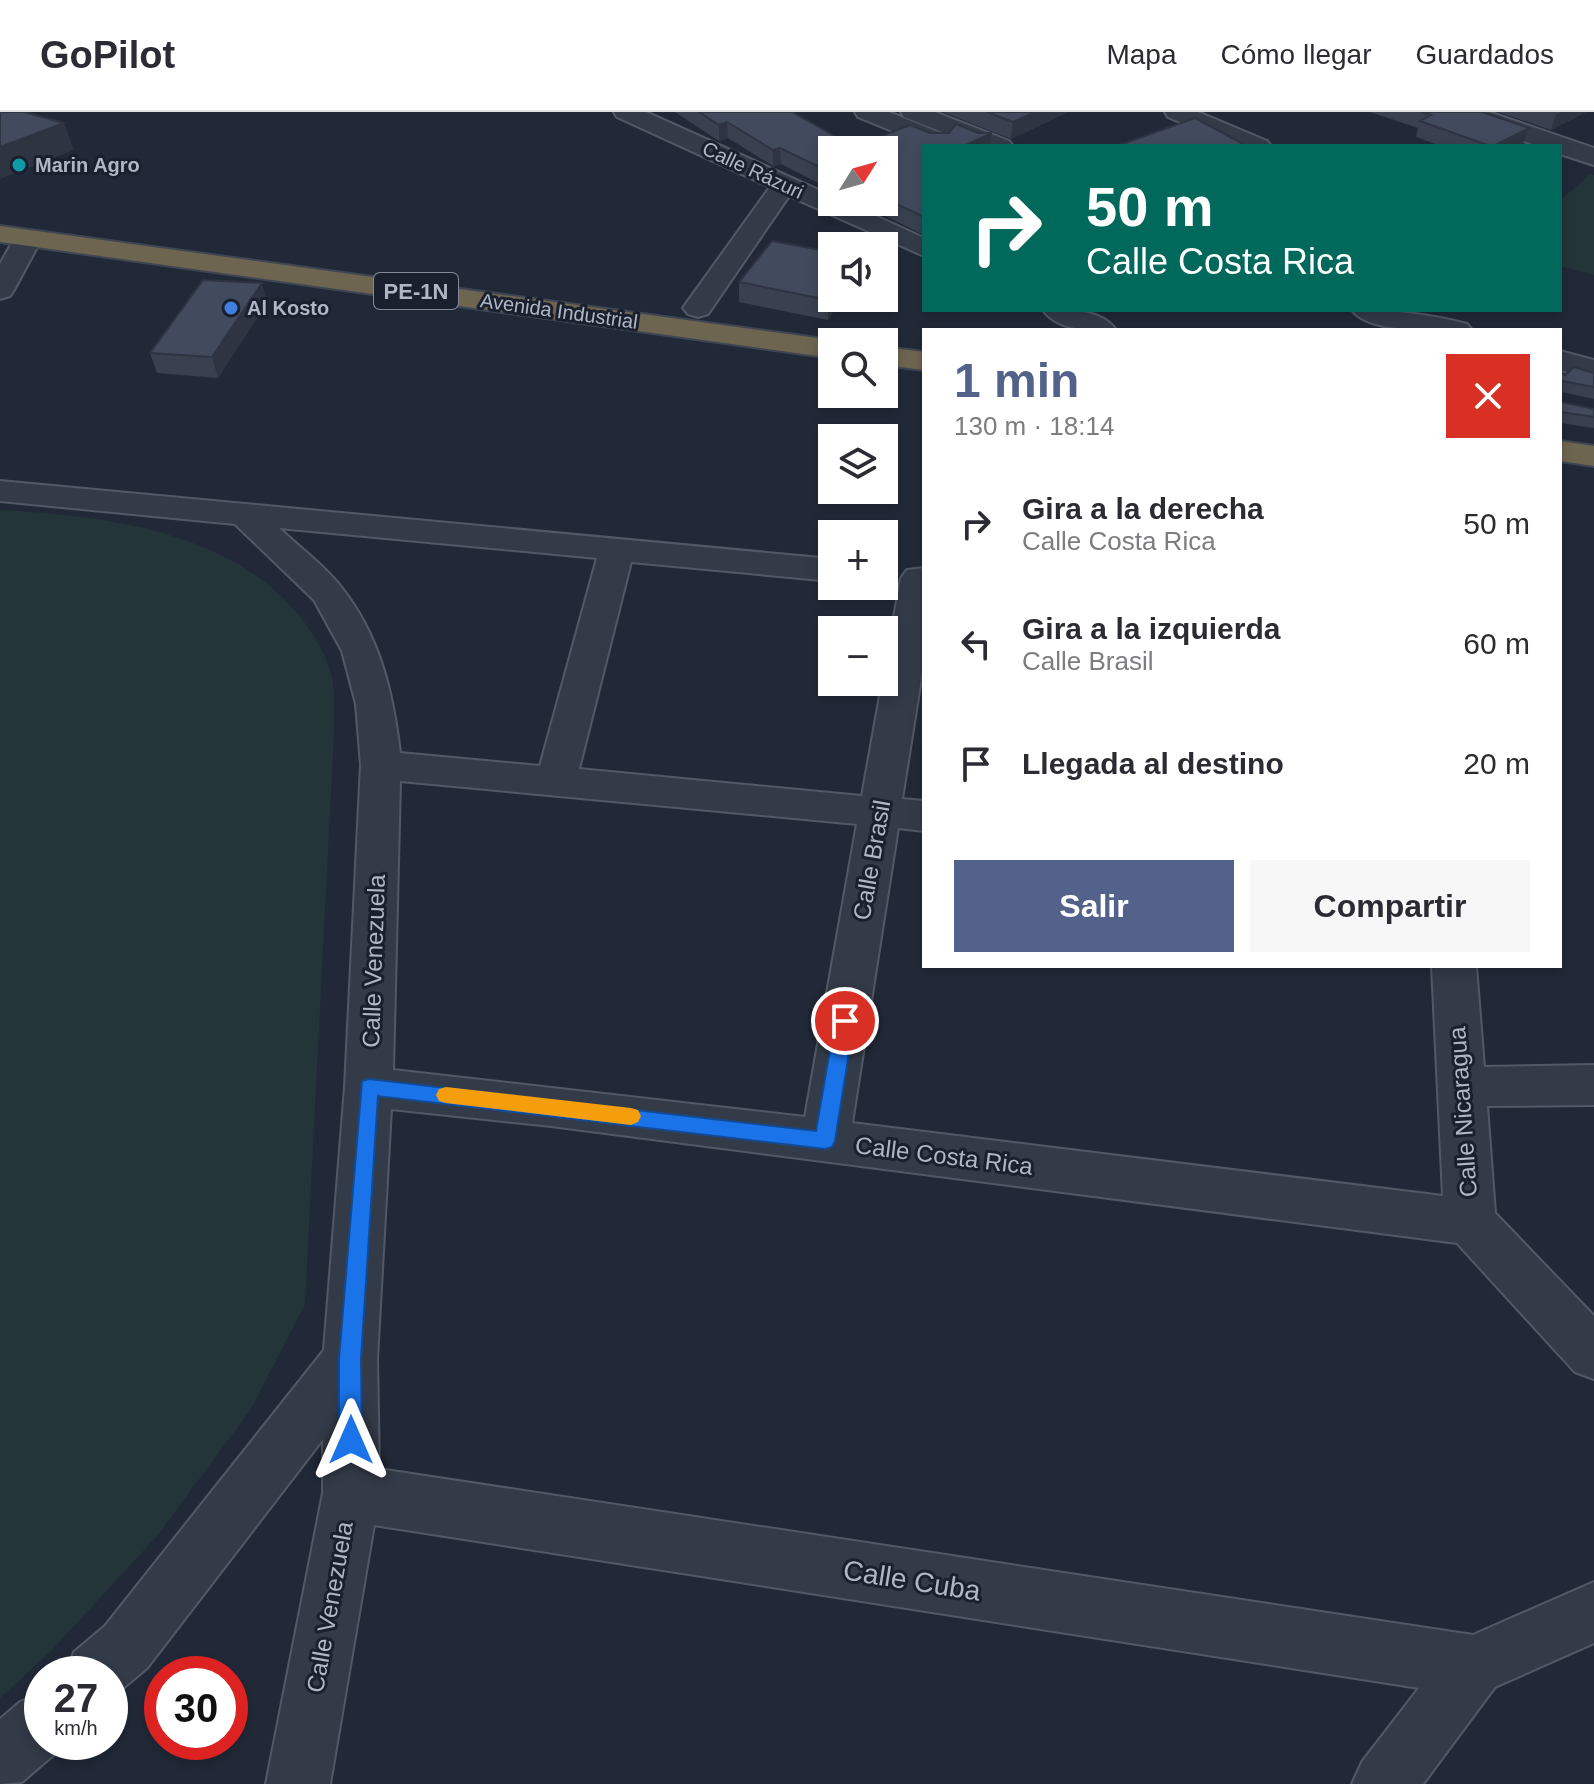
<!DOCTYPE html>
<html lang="es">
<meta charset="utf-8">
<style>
:root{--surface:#fff;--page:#f7f7f7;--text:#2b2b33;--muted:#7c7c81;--line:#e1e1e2;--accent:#52628b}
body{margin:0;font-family:Helvetica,sans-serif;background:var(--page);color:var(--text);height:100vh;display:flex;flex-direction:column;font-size:30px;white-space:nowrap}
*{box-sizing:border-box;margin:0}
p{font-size:26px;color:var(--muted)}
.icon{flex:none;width:44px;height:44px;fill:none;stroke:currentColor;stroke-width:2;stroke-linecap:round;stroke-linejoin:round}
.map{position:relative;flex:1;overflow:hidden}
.panel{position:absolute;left:922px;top:216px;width:640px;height:640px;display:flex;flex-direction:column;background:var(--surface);border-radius:0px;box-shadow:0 4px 12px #0003}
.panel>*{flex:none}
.top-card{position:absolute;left:922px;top:32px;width:640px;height:168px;border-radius:0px;box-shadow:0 4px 12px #0003;background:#00695c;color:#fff;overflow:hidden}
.needle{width:52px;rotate:53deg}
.fabs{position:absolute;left:818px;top:24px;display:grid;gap:16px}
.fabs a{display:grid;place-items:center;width:80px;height:80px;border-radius:0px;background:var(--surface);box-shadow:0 4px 12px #0003;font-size:40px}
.speed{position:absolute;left:24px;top:1544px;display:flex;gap:16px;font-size:40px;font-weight:700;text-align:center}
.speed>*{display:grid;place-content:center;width:104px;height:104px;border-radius:50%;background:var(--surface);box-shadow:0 4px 12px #0003;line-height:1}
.speed small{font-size:20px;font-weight:400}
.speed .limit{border:12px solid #d22;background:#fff;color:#111}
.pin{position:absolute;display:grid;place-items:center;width:68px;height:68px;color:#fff;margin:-34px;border:4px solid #fff;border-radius:50%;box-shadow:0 2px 8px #0007}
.me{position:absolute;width:88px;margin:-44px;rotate:0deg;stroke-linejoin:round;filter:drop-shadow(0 0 6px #0008)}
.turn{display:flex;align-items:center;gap:28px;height:168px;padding:0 32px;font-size:36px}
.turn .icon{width:104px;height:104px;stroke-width:2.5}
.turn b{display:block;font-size:56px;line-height:68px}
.round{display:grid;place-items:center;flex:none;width:84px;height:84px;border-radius:0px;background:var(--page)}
.head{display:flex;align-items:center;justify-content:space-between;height:136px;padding:0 32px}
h1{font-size:48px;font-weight:700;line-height:60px;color:var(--accent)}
.cta{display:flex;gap:16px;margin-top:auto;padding:16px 32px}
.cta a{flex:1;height:92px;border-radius:0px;background:var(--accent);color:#fff;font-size:32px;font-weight:700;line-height:92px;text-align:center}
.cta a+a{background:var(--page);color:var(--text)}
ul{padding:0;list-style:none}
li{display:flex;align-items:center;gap:24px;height:120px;padding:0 32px}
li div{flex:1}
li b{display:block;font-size:30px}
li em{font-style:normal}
header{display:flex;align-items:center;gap:48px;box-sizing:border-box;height:112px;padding:0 40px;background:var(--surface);border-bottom:2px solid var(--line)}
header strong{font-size:38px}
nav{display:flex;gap:44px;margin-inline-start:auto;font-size:28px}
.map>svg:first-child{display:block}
</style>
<header>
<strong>GoPilot</strong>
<nav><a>Mapa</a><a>Cómo llegar</a><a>Guardados</a></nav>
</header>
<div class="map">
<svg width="1594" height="1672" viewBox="0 0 1594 1672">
<rect width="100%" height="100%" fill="#212938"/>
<path fill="#233539" d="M1590,62l4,1v100l-34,-9v-65z
M0,398c106,6 237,21 305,113 12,16 25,39 28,60 2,15 1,33 1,49l-29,572 -54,105 -94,127 -104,113 -53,49z"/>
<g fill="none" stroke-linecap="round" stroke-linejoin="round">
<defs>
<path id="minor" d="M614,0h32l186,84v6h13l79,36v18l-135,-60 -81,118 -10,3 -10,-3 -5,-6 87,-121 -153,-70z
M855,0h34l59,24 4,5 -4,5h-19l-71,-29z
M901,0h34l74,29 4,5h-35l-74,-29z
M1165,0h33l69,29 4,5h-35l-68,-29z
M1453,0h36l105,36v17l-34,-11v-8h-22l-82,-29z
M28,118l10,2 4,6 -28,52 -4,6 -10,3v-35l18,-32z
M1043,198c24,0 57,-2 73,20 -24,0 -57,2 -73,-20z
M1352,198c40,0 77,4 115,14l5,6c-28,0 -102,5 -120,-20z
M1560,239l34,9v19l-34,-9z
M0,369l832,78v22l-201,-19 -52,207 283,27 39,-218 6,-8 17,-2v92l-22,139 22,2v30l-26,-3 -46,295 591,73 -11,-230h44l8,101 110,-2v40l-107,1 8,107 99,103v63l-19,-7 -118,-129 -906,-117 -160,-17 -14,250 2,110 1094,166 121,-53v61l-99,44 -72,97h-71l10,-22 57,-74 -1045,-163 -44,259h-64l57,-291v-54l-176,229 -37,31v-25h-44l8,-22 31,-26 219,-276 21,-263 16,-322 -5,-61 -14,-53 -28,-51 -79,-76 -235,-23zM279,416l318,30 -57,208 -140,-13c-7,-60 -20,-117 -59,-166 -17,-22 -42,-40 -62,-59zM400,669l457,43 -52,293 -412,-47z
M42,1581v49h24l-2,4 -42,36 -22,2v-65l20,-17z"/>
<path id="highway" d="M0,114l832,114 8,2h-8v16l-832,-116z
M884,235l40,5v18l-40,-5z
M1560,329l34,5v20l-34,-5z"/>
</defs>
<use href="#minor" stroke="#525966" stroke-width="4"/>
<use href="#highway" stroke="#3f4653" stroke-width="4"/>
<use href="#minor" fill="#343b48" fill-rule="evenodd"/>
<use href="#highway" fill="#6e6551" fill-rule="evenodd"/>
</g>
<path fill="#394050" d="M675,0h117l62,35 76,-14h48l-54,13v89l-67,-33h27v-52h-52v40l-51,-26 -8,2 -45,-28 -9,3z
M943,0h125l-57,27z
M1370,0h112l41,32 -4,2h-78l-25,-9 2,-9z
M1498,0h88l-35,18z
M832,140l-4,68 -89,-18v-20z
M267,191l-49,75 -61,-5 -7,-20z
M1560,261l5,2 29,-2v26l-32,-7 -1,10 33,7v19l-34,-5z"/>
<path fill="#2e3441" d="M1035,0h33l-57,27 2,-17z
M1561,0h25l-35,18 5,-16z
M727,10l1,16 -9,3v-16z
M64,11l10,27 -74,29v-32z
M1529,16l-6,16 -4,2h-26z
M992,21l-2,13h-26z
M780,36l1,16 -8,2v-16z
M262,171l5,20 -49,75 -6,-21z
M832,182v4h11l-15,22v-20z"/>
<path fill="#424b5d" stroke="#2e3441" stroke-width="2" d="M0,0h24l40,11 -64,24z
M699,0h93l62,35 56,-22 20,8h19l7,-9 22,9h14l-28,13h-40v71l-40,-19v-48h-52v23l-52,-25 -7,2 -46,-28 -8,3z
M987,0h48l-22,10z
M1421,0h61l47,16 -36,18h-3l-70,-25 11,-6z
M1195,6l52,28h-130z
M772,129l60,11v42l-4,6 -89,-18z
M203,168l59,3 -50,74 -62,-4z
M1574,255l20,6v14l-32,-6 -1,21 33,7v8l-34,-5v-39l5,2z"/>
<path fill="#1a73e8" stroke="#114b97" stroke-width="2" d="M845,902l6,2 3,5 -19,120 -3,6 -7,2 -447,-53 -17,263 1,81 -3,8 -8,3 -8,-3 -4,-8v-81l23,-278 7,-2 447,52 19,-110 3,-5z"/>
<path fill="#f59e0b" d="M446,975l185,21 7,2 3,6 -3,6 -7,3 -185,-22 -7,-2 -3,-6 3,-6z"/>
<circle fill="#0f9aa8" stroke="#1a202d" stroke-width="3" cx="19" cy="53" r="8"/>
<circle fill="#3f7fe0" stroke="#1a202d" stroke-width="3" cx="231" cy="196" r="8"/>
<g text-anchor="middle" stroke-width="6" stroke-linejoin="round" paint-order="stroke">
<g font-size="20" font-weight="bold" fill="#afb6c5" stroke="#1a202d" text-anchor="start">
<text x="35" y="60">Marin Agro</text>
<text x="247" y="203">Al Kosto</text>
</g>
<g font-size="20" fill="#afb6c5" stroke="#1a202d">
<text transform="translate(753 58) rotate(25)" y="7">Calle Rázuri</text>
<text transform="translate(559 199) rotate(8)" y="7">Avenida Industrial</text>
</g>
<rect fill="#1a202d" stroke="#828997" stroke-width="2" x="374" y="161" width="84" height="36" rx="6"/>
<g font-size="22" font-weight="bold" fill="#afb6c5">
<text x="416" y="187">PE-1N</text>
</g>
<g font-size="24" fill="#afb6c5" stroke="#1a202d">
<text transform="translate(872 748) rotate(-80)" y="8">Calle Brasil</text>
<text transform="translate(374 849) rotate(-88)" y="8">Calle Venezuela</text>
<text transform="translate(1463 1000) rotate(-94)" y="8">Calle Nicaragua</text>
<text transform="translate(944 1044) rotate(7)" y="8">Calle Costa Rica</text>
<text transform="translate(330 1495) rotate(-80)" y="8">Calle Venezuela</text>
</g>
<g font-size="28" fill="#afb6c5" stroke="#1a202d">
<text transform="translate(912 1468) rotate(9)" y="10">Calle Cuba</text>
</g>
</g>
</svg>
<div class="fabs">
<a><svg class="needle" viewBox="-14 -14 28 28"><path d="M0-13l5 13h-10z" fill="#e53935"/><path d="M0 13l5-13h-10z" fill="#7c7c81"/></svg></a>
<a><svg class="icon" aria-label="sound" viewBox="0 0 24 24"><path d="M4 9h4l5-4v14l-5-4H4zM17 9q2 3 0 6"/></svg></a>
<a><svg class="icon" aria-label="search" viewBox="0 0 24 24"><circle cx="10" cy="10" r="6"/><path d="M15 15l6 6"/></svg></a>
<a><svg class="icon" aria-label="layers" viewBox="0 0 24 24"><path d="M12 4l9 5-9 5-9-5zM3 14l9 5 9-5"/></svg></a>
<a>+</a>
<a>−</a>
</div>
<div class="speed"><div>27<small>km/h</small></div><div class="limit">30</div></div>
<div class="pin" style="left:845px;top:909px;background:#d93025"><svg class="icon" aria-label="arrive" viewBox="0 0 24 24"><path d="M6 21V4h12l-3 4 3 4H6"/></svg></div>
<svg class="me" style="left:351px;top:1328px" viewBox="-20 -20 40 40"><path d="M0-17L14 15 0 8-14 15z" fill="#1a73e8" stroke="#fff" stroke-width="4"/></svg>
<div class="top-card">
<div class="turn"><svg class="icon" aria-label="right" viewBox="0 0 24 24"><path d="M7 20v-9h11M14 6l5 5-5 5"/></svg><div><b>50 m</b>Calle Costa Rica</div></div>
</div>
<section class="panel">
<div class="head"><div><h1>1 min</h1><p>130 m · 18:14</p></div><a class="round" style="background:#d93025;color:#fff"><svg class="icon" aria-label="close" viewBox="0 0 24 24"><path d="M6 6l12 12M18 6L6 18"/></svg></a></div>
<ul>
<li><svg class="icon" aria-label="right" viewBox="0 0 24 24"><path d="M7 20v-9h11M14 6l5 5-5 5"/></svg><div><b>Gira a la derecha</b><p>Calle Costa Rica</p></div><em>50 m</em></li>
<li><svg class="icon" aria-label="left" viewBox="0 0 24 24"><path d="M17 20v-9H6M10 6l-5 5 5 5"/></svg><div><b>Gira a la izquierda</b><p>Calle Brasil</p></div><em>60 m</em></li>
<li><svg class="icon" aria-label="arrive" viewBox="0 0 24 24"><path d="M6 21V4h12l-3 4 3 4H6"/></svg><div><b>Llegada al destino</b></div><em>20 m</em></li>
</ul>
<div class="cta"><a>Salir</a><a>Compartir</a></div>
</section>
</div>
